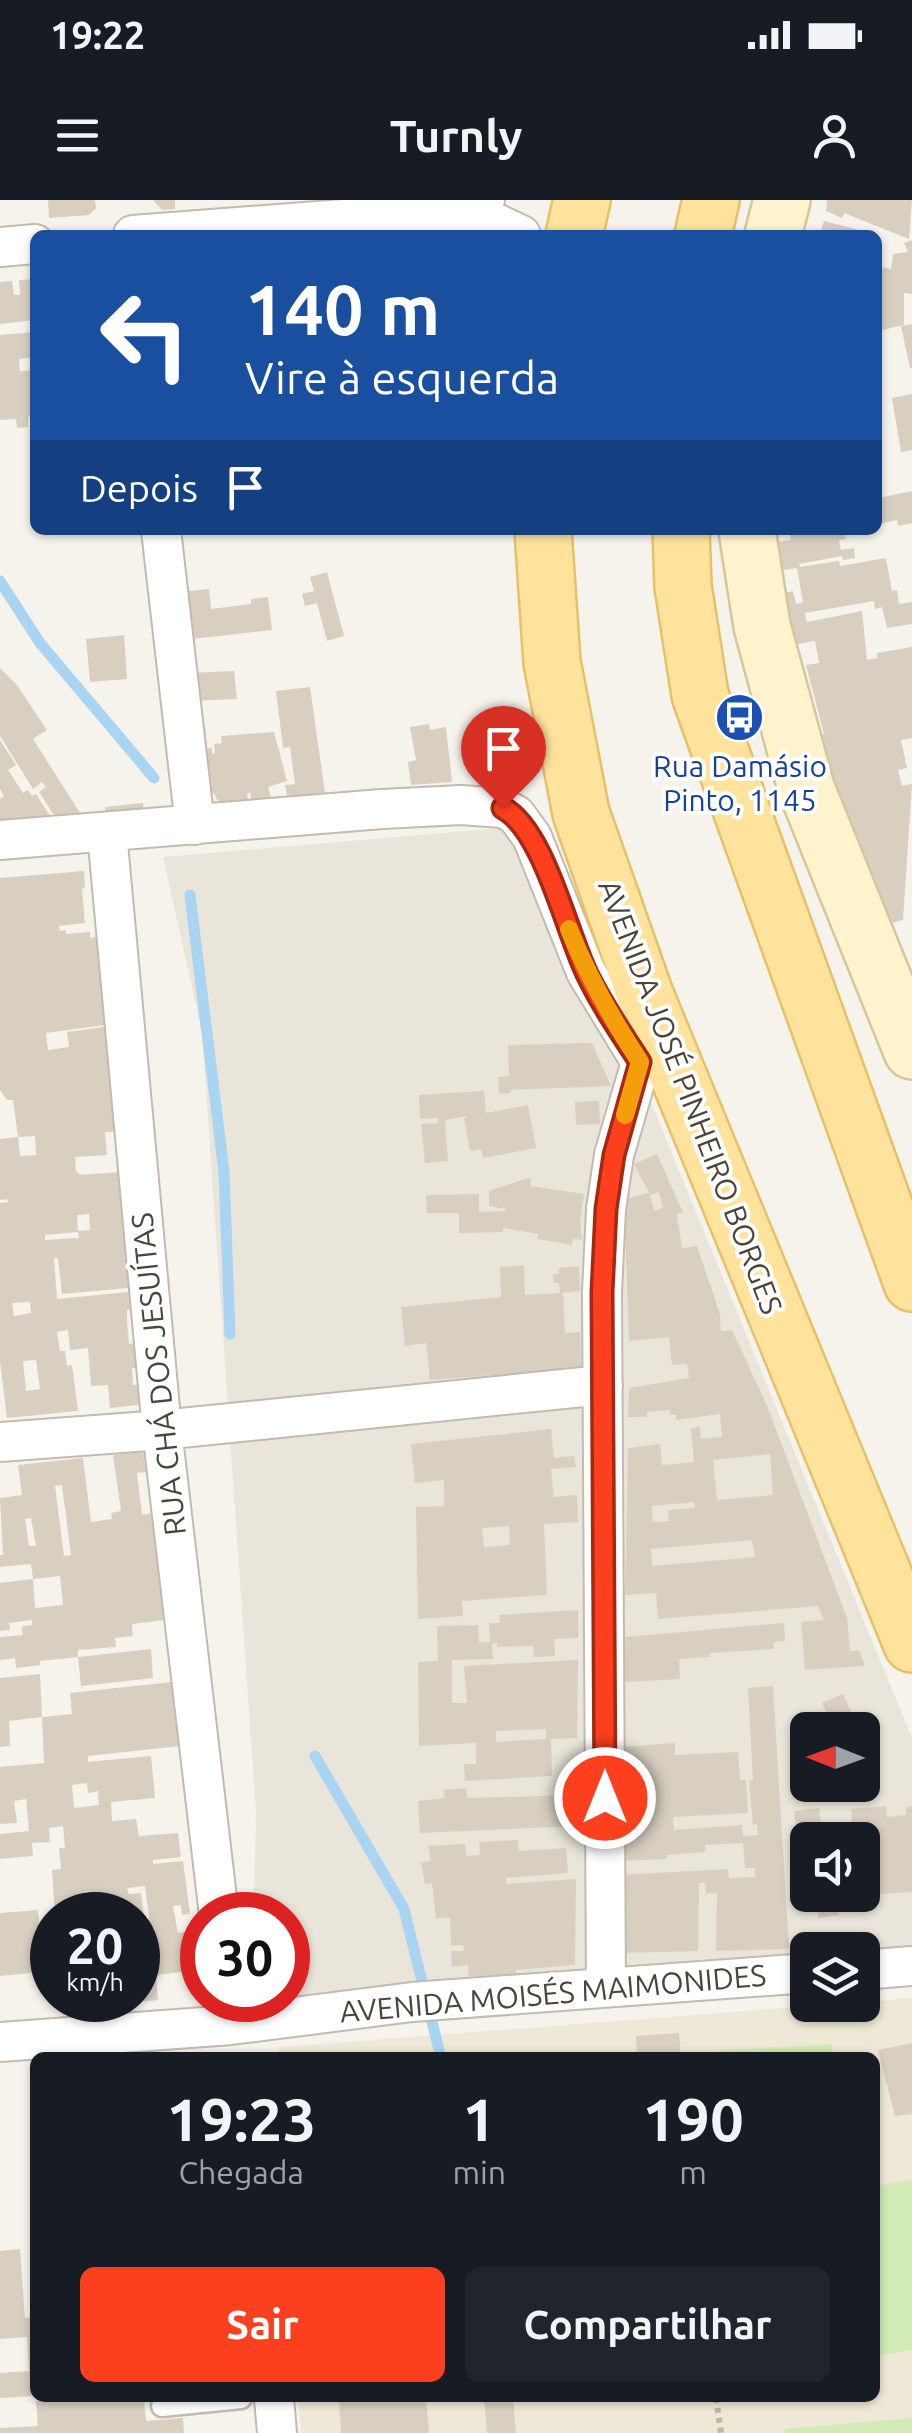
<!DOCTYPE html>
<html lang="pt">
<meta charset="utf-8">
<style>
:root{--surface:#171b24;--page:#20242c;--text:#f1f3f6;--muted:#9ea1a6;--accent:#fc3f1d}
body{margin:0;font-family:Ubuntu,sans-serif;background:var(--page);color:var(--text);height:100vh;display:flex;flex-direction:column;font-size:38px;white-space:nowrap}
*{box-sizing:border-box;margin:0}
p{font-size:32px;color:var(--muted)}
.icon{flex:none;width:55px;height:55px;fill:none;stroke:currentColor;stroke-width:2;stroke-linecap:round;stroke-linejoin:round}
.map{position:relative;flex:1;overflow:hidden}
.details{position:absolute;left:30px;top:1852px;width:850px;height:350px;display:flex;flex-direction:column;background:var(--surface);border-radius:15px;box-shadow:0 2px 8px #0004}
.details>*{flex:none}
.guide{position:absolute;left:30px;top:30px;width:852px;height:305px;border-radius:15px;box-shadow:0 2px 8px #0004;background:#1a4fa0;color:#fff;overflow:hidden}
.needle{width:65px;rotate:271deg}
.tools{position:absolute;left:790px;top:1512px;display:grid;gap:20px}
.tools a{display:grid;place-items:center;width:90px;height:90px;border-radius:15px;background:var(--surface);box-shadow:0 2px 8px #0004;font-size:50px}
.speed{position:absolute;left:30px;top:1692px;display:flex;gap:20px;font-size:50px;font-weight:700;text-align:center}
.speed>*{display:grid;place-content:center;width:130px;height:130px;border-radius:50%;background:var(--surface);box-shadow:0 2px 8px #0004;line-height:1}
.speed small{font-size:25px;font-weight:400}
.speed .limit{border:15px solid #d22;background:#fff;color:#111}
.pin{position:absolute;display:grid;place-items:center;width:85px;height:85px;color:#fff;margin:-102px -42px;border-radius:50% 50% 50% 0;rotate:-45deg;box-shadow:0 0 10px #0007}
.pin .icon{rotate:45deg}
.me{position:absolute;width:110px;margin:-55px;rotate:0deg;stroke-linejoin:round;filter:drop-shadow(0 0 8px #0008)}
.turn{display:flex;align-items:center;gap:35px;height:210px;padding:0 50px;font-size:45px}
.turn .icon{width:130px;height:130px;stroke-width:2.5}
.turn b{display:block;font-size:70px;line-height:85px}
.then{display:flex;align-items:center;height:95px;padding:0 50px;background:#0003;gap:20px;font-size:38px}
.eta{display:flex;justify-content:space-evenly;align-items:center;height:170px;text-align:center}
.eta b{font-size:60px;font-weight:700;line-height:70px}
.cta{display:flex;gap:20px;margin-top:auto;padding:20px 50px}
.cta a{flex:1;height:115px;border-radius:15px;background:var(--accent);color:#fff;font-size:40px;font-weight:700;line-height:115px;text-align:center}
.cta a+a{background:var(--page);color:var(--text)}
.status{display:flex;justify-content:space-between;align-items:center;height:70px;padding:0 50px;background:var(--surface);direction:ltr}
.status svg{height:28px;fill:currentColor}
header{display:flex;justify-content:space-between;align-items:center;height:130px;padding:0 50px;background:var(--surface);font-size:45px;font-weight:700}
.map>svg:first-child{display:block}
</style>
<div class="status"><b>19:22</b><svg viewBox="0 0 49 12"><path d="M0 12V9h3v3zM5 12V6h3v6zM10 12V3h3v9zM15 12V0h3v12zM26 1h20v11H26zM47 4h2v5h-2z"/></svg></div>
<header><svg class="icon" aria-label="menu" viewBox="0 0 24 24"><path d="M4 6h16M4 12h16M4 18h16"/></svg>Turnly<svg class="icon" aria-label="person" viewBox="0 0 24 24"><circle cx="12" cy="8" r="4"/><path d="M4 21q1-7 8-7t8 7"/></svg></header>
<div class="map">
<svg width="912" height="2233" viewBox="0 0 912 2233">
<rect width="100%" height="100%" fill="#f6f3ec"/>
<path fill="#eae5da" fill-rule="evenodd" d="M537,625l375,913v220l-49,4 -1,-12h-54l-1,17 -555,46v-13h36v-85h-34l2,-103 -54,-780 -39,-175zM808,1530h54v55h-54zM808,1640h54v55h-54z"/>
<path fill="#efe8d6" d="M912,1798v435h-611l-3,-35h577v-340h-603l9,-11 542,-42h39l1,-3z"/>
<path fill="#d2eab5" d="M832,1844l1,13h-117v-6z
M912,1980v170l-37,6v-170z
M912,2218v15h-127v-4z"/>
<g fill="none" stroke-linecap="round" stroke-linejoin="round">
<path stroke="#a9d4f2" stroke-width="11" d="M0,381l40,62 114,135
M190,695l34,277 6,162
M315,1556l89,153 37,149"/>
</g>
<path fill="#d8cfc1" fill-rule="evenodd" d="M48,0h47l1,8 -7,7 -40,3z
M153,0h22v9l-13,1z
M827,0h85l-3,39 -65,-26 -2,5 -16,-7z
M824,21l51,13v1h-55z
M912,40v54l-8,-1v32l-26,6v-64l13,2 2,-15 15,-2 -4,-9z
M35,79v41l-35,4v-42l12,-1 2,14h6l-1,-15z
M912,124v44h-2l-9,-42z
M35,132v25l-16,2 1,12 15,-1v46l-7,1v10l-11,1 -1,-9 -16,1v-85z
M912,194v56l-11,2 -9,-54z
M912,291v32l-14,3 -1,-6 -19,4v-26z
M789,330h55l2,9 -7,1 2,10 13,-2 1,10 -12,2 -1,-4 -43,8 1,3 39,-6 1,5 46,-8 6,33 5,-1 2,14 13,-2v22l-25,4 -5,-21 -7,2 -1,-8 -69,12 2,9 55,-11 5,49 10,-2v-5l35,-6v91l-11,2 6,28 -9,2 4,16 10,-2 -9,136 -22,6 -41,-111 -21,-79 5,-2 -18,-69 13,-2 -4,-22 -23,4 -8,-52 9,-2 3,13 7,-2 -6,-34 -21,3 -5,-28 20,-3z
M327,372l17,64 -17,5 -10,-38 -12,3 -3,-12 12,-3 -4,-14z
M209,389l2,20 40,-5v-5l17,-2 4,33 -89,10 -3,-48z
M124,435l3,44 -37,3 -4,-43z
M0,468l16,16 31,46 -14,9 47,74 -26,2 -15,-23 7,-5 -4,-5 -9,7 -33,-53z
M234,471l3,28 -47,2 -3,-28z
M310,487l15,106 -38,3 -2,-11 10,-1 -5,-37 -7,1 -7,-57z
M429,524l1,6 16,-3 6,55 -41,3 -3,-23 8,-2 -6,-33z
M205,527l2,21h5v6l3,-1 -1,-9 8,-1 -1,-7 53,-4 13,49 -19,6 3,10 -19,5 -2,-10 -3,2 1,6 -28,7 -6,-14 -7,1 -13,-66z
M0,540l16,25 -8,5 15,23 5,-3 4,6 4,-2 14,22 -50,4v-21l4,-3 -4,-7z
M143,603l1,12 -38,4 -1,-12z
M84,671l1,17 -3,1 3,34 -26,3 1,5 6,-1v4l24,-2v6l10,-2 19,87 -73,10 2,17 21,-3 -2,-15 44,-6 18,105 -24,1 2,23 -32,2 1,14 4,4 53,-4 7,138 -13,1v12l2,22 18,-2 2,25 -17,1 1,17 17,-2 -3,21 -37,4 -2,-23 -17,1 -3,-38 -18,2 -2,-20 -11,2 3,19h5l2,15 5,-1 6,46 -71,7 -7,-57v-158l8,-1 -1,-3 -7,1v-61l18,-2 -5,-37h-6l-7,-10v-212zM35,936l1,19 -16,1 -2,-19zM89,1014l1,16 -12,1 -1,-16zM78,1032l1,6 -34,2v-5zM54,1058h4l4,36 66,-6v4l-71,7zM30,1102l1,11 -17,3 -2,-13zM36,1160l4,29 -14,2 -3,-30z
M592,843l19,43 -101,4 1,3 -12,1 -1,-17 11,-1 -1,-31z
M484,891l2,22 42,-8 8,43 -53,10 -2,-9 -11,2 -6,-32 3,-3 -22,4 3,41 -23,2 -4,-39 17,-1v-5l-18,1 -1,-24z
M599,901l1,23 -24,1 -1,-23z
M657,954l26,59 -6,1 5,34 15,-2 23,68 1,17 11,-1 36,78 79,210 3,33 9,-1 6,16 -60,4 -4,-48 23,-2 -6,-14 -160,13 -2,-26 -31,2 3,-147 32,-4 2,21 32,-3 -3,-34 9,-1 1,12 21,-2 -2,-23 -44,6v-5h-6v-5l-23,2v5h-19l1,-29 60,-10 -2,-14 -15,1 -3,-28 -40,4 -5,-142 25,-6 6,18 8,-3 -4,-16 -9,3 -16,-31zM770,1254l3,41 -56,5 -4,-40zM694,1302l1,6 -27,2 1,11 -16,1 -1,-16zM752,1340l3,17 -103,9 -1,-17z
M531,977l-1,9 54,8 -4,26 2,20 -9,-1 -1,6 -35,-6 1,-5 -35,-6v4l-44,1v-20h-32l-1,-18 53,-1v18l27,-1v-2l-17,-3v-15z
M524,1065l1,30 35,-2 -1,-10h-5l-1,-9h6v-6l20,-2 1,25 -17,2 2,40 15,-1 1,36 -151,12 -4,-37 -21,3 -4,-39 100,-10 -1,-30z
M551,1229l3,29 20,-2 2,11 -25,2 3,28 23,-2 1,27 -34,2 3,71 -85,6 1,15 -45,3 -2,-112 28,-1v-26l-29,3 -4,-39zM509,1326l1,19 -26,2 -2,-19z
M143,1252l3,20 -9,1 5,42 9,-2 14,107 -33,4 1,12 -18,2 1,9 -38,3v7l-38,4v4l-24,3 -1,-10 -15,2v-23l23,-2 -1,-9 10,-1v-5l-23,3 1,7 -10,1v-48l33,-4 2,29 28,-3 -3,-29 -27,3 -2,-15 -31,3v-12h3l-3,-57 22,-3 -4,-30 65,-7 8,64 21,-3 -1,-6 10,-2 -8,-56zM62,1285l9,70 -7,1 -9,-70zM31,1318l5,28h-7l-4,-27z
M578,1410v28l-24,1 1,17 -21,1 -1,-11 -36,1v-4l-5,1 1,15 -41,1v43h15l-3,-37 114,-6 -1,78 -26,1 1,37 -87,5 -1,-17h12v-21l-57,3 -1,-84 20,-1 -1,-35 41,-1 1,17h11l-1,-19h11l-1,-8zM546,1529v10l-50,3v-11z
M784,1423l1,18 -11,1v7l-64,4 1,4 -32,2 1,20 -56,3v-45z
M151,1449l2,29 -72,8 -3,-29z
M40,1474l2,43 30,-3 -2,-21 102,-11 8,64 -92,10v6l63,-6 4,42 -44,4 1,19 24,-2 3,17 39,-3 3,24 -28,3v4l30,-3 7,53 -8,1 -1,-10 -8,1 5,27 14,-2 6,39 -42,5 2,25 -20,2v-87h-47l-2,-24 -5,1 3,23h-32l-3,-45 9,-1 -2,-21h6l-2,-22 -14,2 1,14 -18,1 1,13 -33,3v-25l29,-3 -3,-32 -12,2 3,22 -17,1v-57l44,-4 -2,-46 -33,4 1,25 -10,1v-69zM87,1583l1,10 10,-2 1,14 -25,3 -2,-23zM145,1686l6,47 -5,1 -5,-41 -12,1 -2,-6z
M773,1486l16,263 -73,2 1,-58 -11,1 -1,-11h-6l-1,68 -79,2 1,-78 108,-6 1,9 26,-1v-9h-10l-2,-25 -38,2v7l-38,3v4l-46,2v-41h20l1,-34 1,-23 -21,2 1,-18 52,-4v12l63,-3 2,28h6l2,33 -75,4 1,13 68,-5 1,11 15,-1 -1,-11 -4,1 -4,-45h4l-5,-92z
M843,1494l10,22 -21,10 -10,-23z
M466,1588l1,10 110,-3 -1,31 -156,7 -2,-32 27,-3 -2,-8z
M886,1606l1,11 19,-2v-8l6,-1v86l-50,3v-55h-9l-2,-31z
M819,1608l3,23 14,-1 1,10h-25l-1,-7 -14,2 -3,-24z
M518,1640l1,11 47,-3 2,25 -62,5v6l70,-5 -1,86 -59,5v5l-47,1 -1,-11 -16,2 -1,-16h13l-1,-6 -12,1 -1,-28h-14l-4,-35 -7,1 -4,-21 10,-2 -3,-15 37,-2 1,12 14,-1 -1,-13z
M816,1695h21l2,20 -21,3z
M38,1710l6,62 -44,4v-63z
M679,1833l2,25h-44l-1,-22z
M912,1843v71l-17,2 -17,-66z
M20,2049l5,69 10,-1v79l-35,2v-25l29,-2 -2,-34 -27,2v-88z
M96,2198h48l2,23 37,-3 1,15h-184v-5l38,-2 -2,-25z
M339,2198h87l3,35h-88z
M484,2198h29l3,35h-29z"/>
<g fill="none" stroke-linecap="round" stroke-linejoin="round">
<defs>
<path id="lane" d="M162,2206l79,-8"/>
<path id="street" d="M449,17l49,7 23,11
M133,35l289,-22 63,-13
M0,47l35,-3
M161,330l34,295
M107,633l55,597 57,485
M0,640l382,-31 79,-4 42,3 13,7 16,22 54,135 55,90
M0,1242l162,-12 441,-45
M862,1770l50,-4
M606,1786l-4,-694 4,-83 8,-54 27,-93 27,-12
M0,1842l231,-17 181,-23 396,-29
M274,2198l3,35"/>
<path id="secondary" d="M773,35l9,-35
M747,330l15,96 44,162 106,263"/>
<path id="primary" d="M574,35l8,-35
M703,35l8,-35
M543,330l9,132 29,151 64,182 267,649
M681,330l2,56 17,109 212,588"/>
</defs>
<use href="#lane" stroke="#c2bbae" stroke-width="25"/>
<use href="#street" stroke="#c2bbae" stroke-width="42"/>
<use href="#secondary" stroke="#d6c79b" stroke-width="60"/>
<use href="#primary" stroke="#e6c16a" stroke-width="60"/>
<path stroke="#c4b79f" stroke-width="6" stroke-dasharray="5 5" stroke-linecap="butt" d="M716,2198l5,35"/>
<use href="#lane" stroke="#fff" stroke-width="20"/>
<use href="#street" stroke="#fff" stroke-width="38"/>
<use href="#secondary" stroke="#fff3cd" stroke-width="55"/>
<use href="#primary" stroke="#ffe39c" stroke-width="55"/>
</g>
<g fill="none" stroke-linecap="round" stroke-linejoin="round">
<defs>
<path id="route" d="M503,608c41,22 63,123 84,166 15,31 34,59 53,88l-26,93 -8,54 -4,83 3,506"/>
</defs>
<use href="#route" stroke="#a42913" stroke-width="25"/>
<use href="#route" stroke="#fc3f1d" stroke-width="18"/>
<path stroke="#f59e0b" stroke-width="18" d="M569,729c19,48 43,90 71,133l-15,53"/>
</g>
<defs>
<symbol id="bus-disc" viewBox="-11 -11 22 22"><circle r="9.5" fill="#1a4fb4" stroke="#fff"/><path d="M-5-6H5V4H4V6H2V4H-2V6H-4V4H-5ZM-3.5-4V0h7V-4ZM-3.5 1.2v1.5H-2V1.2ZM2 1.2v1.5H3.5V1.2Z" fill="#fff"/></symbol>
</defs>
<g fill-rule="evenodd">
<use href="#bus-disc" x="712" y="490" width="55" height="55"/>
</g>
<g text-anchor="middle" stroke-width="8" stroke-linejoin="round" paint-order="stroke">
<g font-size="30" fill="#164399" stroke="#fff">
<text x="740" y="577">Rua Damásio<tspan x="740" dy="34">Pinto, 1145</tspan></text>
</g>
<g font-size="30" fill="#4b4439" stroke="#fff">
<text transform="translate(690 897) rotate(69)" y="10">AVENIDA JOSÉ PINHEIRO BORGES</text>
<text transform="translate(159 1174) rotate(-96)" y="10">RUA CHÁ DOS JESUÍTAS</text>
<text transform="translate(553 1794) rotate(-5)" y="10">AVENIDA MOISÉS MAIMONIDES</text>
</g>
</g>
</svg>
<div class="tools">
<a><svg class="needle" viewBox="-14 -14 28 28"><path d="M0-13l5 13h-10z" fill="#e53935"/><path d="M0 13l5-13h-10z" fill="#9ea1a6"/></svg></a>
<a><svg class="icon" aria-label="sound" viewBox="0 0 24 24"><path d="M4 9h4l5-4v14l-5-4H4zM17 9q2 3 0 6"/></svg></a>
<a><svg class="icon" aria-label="layers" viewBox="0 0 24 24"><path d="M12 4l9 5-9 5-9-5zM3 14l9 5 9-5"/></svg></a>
</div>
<div class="speed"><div>20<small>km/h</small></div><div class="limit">30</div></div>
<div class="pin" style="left:503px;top:608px;background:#d93025"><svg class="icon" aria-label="arrive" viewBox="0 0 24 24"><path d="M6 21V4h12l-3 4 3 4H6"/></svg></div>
<svg class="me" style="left:605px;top:1598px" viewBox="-20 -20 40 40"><circle r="17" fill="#fc3f1d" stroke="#fff" stroke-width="3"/><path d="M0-11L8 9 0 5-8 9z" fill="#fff"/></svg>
<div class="guide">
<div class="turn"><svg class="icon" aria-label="left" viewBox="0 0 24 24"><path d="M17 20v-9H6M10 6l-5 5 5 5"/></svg><div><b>140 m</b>Vire à esquerda</div></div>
<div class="then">Depois<svg class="icon" aria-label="arrive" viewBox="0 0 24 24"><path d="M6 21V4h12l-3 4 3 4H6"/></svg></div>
</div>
<section class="details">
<div class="eta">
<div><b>19:23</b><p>Chegada</p></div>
<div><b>1</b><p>min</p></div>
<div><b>190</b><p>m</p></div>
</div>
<div class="cta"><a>Sair</a><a>Compartilhar</a></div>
</section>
</div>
